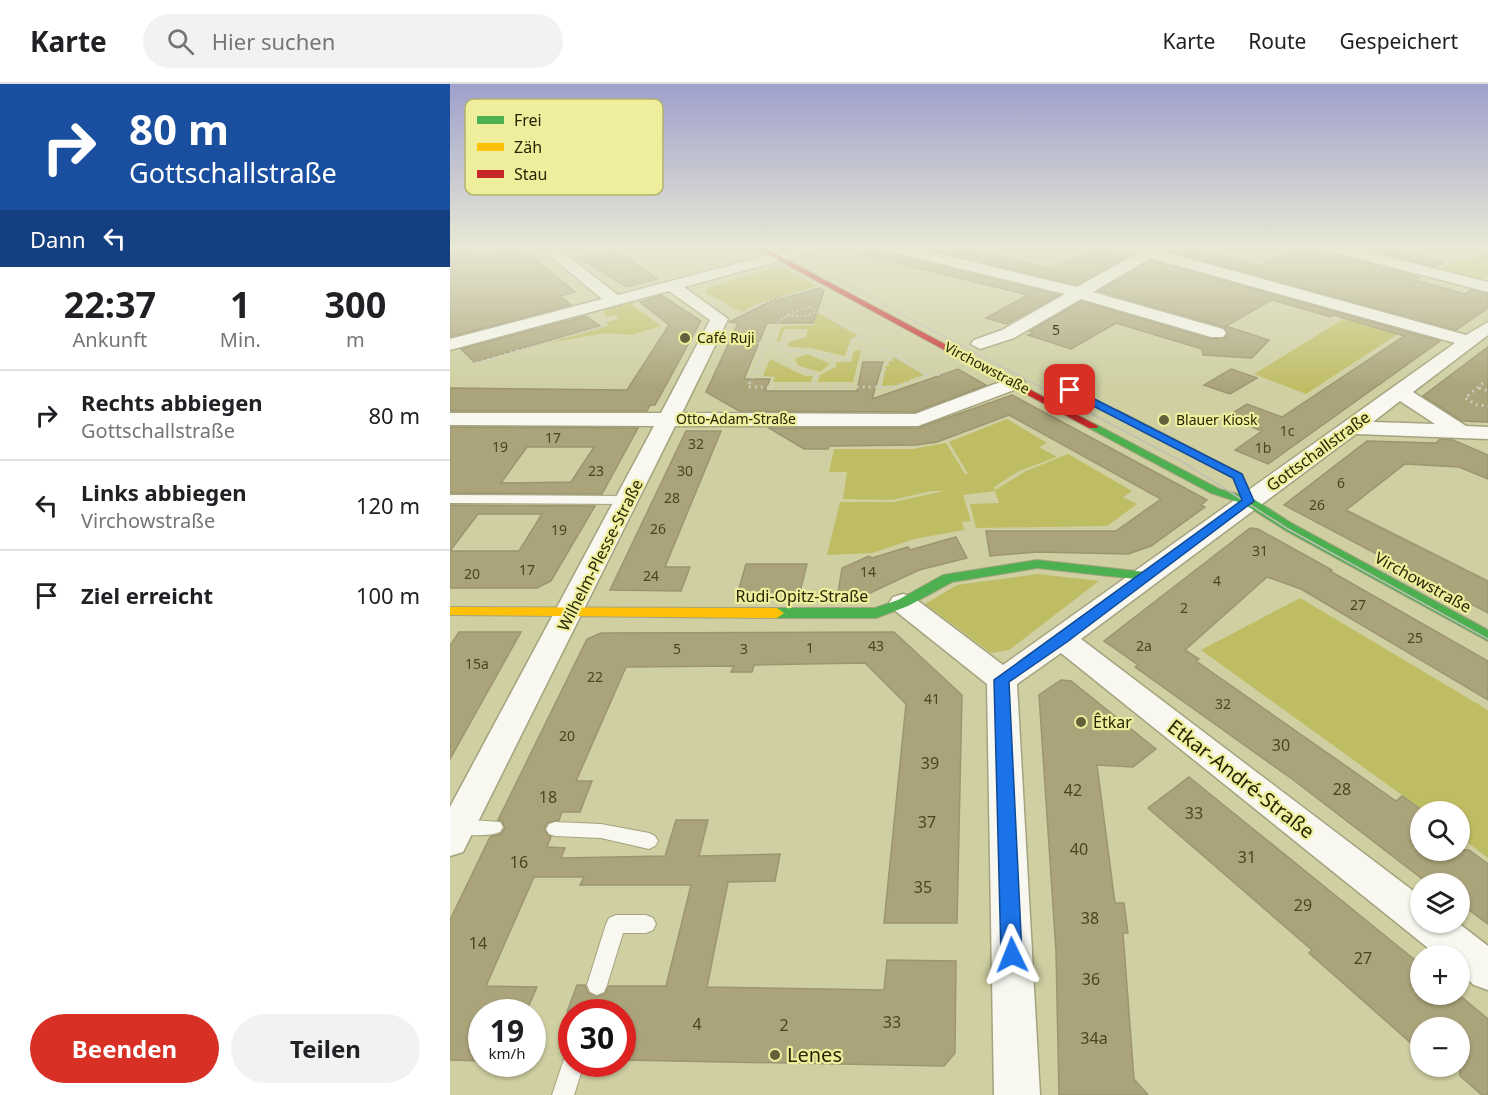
<!DOCTYPE html>
<html lang="de">
<meta charset="utf-8">
<style>
:root{--surface:#fff;--page:#f2f2f2;--text:#202124;--muted:#757577;--line:#e0e0e0;--accent:#d93025}
body{margin:0;font-family:"Noto Sans",sans-serif;background:var(--page);color:var(--text);height:100vh;display:flex;flex-direction:column;font-size:22px;white-space:nowrap}
*{box-sizing:border-box;margin:0}
p{font-size:20px;color:var(--muted)}
.icon{flex:none;width:33px;height:33px;fill:none;stroke:currentColor;stroke-width:2;stroke-linecap:round;stroke-linejoin:round}
.map{position:relative;flex:1;overflow:hidden}
.side{display:flex;flex-direction:column;background:var(--surface);width:450px}
.side>*{flex:none}
.guide{background:#1a4fa0;color:#fff;overflow:hidden}
.fabs{position:absolute;left:960px;top:717px;display:grid;gap:12px}
.fabs a{display:grid;place-items:center;width:60px;height:60px;border-radius:50%;background:var(--surface);box-shadow:0 2px 4px #0004;font-size:30px}
.speed{position:absolute;left:18px;top:915px;display:flex;gap:12px;font-size:30px;font-weight:700;text-align:center}
.speed>*{display:grid;place-content:center;width:78px;height:78px;border-radius:50%;background:var(--surface);box-shadow:0 2px 4px #0004;line-height:1}
.speed small{font-size:15px;font-weight:400}
.speed .limit{border:9px solid #d22;background:#fff;color:#111}
.pin{position:absolute;display:grid;place-items:center;width:51px;height:51px;color:#fff;margin:-26px;border-radius:12px;box-shadow:0 3px 9px #0006}
.me{position:absolute;width:66px;margin:-33px;rotate:358deg;stroke-linejoin:round;filter:drop-shadow(0 0 4px #0008)}
.turn{display:flex;align-items:center;gap:21px;height:126px;padding:0 30px;font-size:27px}
.turn .icon{width:78px;height:78px;stroke-width:2.5}
.turn b{display:block;font-size:42px;line-height:51px}
.then{display:flex;align-items:center;height:57px;padding:0 30px;background:#0003;gap:12px;font-size:22px}
.eta{display:flex;justify-content:space-evenly;align-items:center;height:102px;text-align:center}
.eta b{font-size:36px;font-weight:700;line-height:42px}
.primary-button{display:flex;gap:12px;margin-top:auto;padding:12px 30px}
.primary-button a{flex:1;height:69px;border-radius:36px;background:var(--accent);color:#fff;font-size:24px;font-weight:700;line-height:69px;text-align:center}
.primary-button a+a{background:var(--page);color:var(--text)}
ul{padding:0;list-style:none}
li{display:flex;align-items:center;gap:18px;height:90px;padding:0 30px;border-top:2px solid var(--line)}
li div{flex:1}
li b{display:block;font-size:22px}
li em{font-style:normal}
header{display:flex;align-items:center;gap:36px;box-sizing:border-box;height:84px;padding:0 30px;background:var(--surface);border-bottom:2px solid var(--line)}
header strong{font-size:28px}
nav{display:flex;gap:33px;margin-inline-start:auto;font-size:21px}
.search{width:420px;height:54px;background:var(--page);display:flex;align-items:center;gap:15px;box-sizing:border-box;padding:0 21px;border-radius:33px;color:var(--muted);font-size:22px}
main{display:flex;flex:1;min-height:0}
.map>svg:first-child{display:block}
</style>
<header>
<strong>Karte</strong>
<div class="search"><svg class="icon" aria-label="search" viewBox="0 0 24 24"><circle cx="10" cy="10" r="6"/><path d="M15 15l6 6"/></svg>Hier suchen</div>
<nav><a>Karte</a><a>Route</a><a>Gespeichert</a></nav>
</header>
<main>
<section class="side">
<div class="guide">
<div class="turn"><svg class="icon" aria-label="right" viewBox="0 0 24 24"><path d="M7 20v-9h11M14 6l5 5-5 5"/></svg><div><b>80 m</b>Gottschallstraße</div></div>
<div class="then">Dann<svg class="icon" aria-label="left" viewBox="0 0 24 24"><path d="M17 20v-9H6M10 6l-5 5 5 5"/></svg></div>
</div>
<div class="eta">
<div><b>22:37</b><p>Ankunft</p></div>
<div><b>1</b><p>Min.</p></div>
<div><b>300</b><p>m</p></div>
</div>
<ul>
<li><svg class="icon" aria-label="right" viewBox="0 0 24 24"><path d="M7 20v-9h11M14 6l5 5-5 5"/></svg><div><b>Rechts abbiegen</b><p>Gottschallstraße</p></div><em>80 m</em></li>
<li><svg class="icon" aria-label="left" viewBox="0 0 24 24"><path d="M17 20v-9H6M10 6l-5 5 5 5"/></svg><div><b>Links abbiegen</b><p>Virchowstraße</p></div><em>120 m</em></li>
<li><svg class="icon" aria-label="arrive" viewBox="0 0 24 24"><path d="M6 21V4h12l-3 4 3 4H6"/></svg><div><b>Ziel erreicht</b></div><em>100 m</em></li>
</ul>
<div class="primary-button"><a>Beenden</a><a>Teilen</a></div>
</section>
<div class="map">
<svg width="1038" height="1011" viewBox="0 0 1038 1011">
<rect width="100%" height="100%" fill="#cfcfa2"/>
<path fill="#bfbd64" d="M1038,167v25l-10,6 -40,-10 20,-13 11,3z
M323,184l13,1 31,17 -60,18 -15,8 -37,-19 2,-5z
M183,218l2,2 -3,1 29,21 -30,9 -24,-2 -59,10 60,-17 -1,-4 11,-3 -1,-4 -11,2 -2,-7z
M368,228l41,24 -8,3 -6,17 -35,-8 -22,-1 1,-5 17,-5 2,-8h-24l-4,12h-3l5,-15 33,-1 -2,-1 2,-7 -6,-2z
M895,234l23,7 7,-4 29,9 -98,64 -52,-20z
M411,266l-8,32h-35l2,-7 16,-8v-5h15l3,-11z
M358,270l22,10 -10,8 -21,-6 -5,-7z
M444,273l30,18 -26,10 -16,1 4,-21z
M320,275l35,17h8l-2,6h-38l2,-5 -12,-1z
M557,335l40,24 -8,4 18,10 -38,14 -25,16 1,3 31,-19 42,-17 64,37 -9,6 14,7 -30,22 -131,2 -6,-24 29,-1 -4,-12 -32,4 8,26 -9,1 2,8 -50,9 -42,14 -45,2 13,-53h54l50,-11h-13l-39,9 -49,-1 4,-27h-18l5,-23h79l33,-6 19,31h3l-19,-32z
M588,490l61,7 -90,69 -18,3 -66,-49 32,-19z
M850,514l188,112v148l-28,-21v-25l-36,-1 -223,-161z"/>
<path fill="#aba47a" stroke="#9b9572" stroke-width="1.5" fill-rule="evenodd" d="M0,163h16l8,8 46,-8 55,45 -15,4 11,9 -121,32z
M410,163h21l3,5 175,43 -52,29 -21,-6 42,-23 -169,-41z
M469,163h38l96,22 43,-22 34,8 -53,30z
M735,163l75,19 35,-19h16l109,30 -5,3 50,14 6,-4 17,4v14l-32,22 -284,-78z
M915,163h18l60,15 -7,5 -74,-19z
M166,165l41,30 -31,8 -46,-29z
M700,176l290,81 -172,123 -33,-14 27,-19 -36,-14 21,-13 35,13 122,-81 -70,-21 -3,2 -59,-17 -46,26 43,14 -17,18 -49,-3 -1,-6 -86,-26 -45,26 -43,-14 6,-2 -4,-2 51,-30 129,38 15,-1 3,-5 -4,-6 -125,-36z
M370,204l4,3 -11,32h-46l-23,56h26l-5,12h92l6,-29h20l-11,37 86,-30 28,16 -71,27 -176,-1 -33,-19 32,-69 -9,-1 48,-24 -1,2z
M211,211l40,26 -46,84h-5l-3,6h-197v-23l177,2 42,-65 -29,-23z
M136,232l14,10 -126,36 -13,-13z
M1038,263v75l-26,-1 -39,-25z
M781,285l26,9 -27,16 -26,-9z
M562,311l195,105 -6,5 4,2 -54,39 -23,8 -91,-2 -47,4 -4,-25h130l45,-32 -152,-84 -72,27 -21,3 -87,1 -1,3h-24l-35,-21h149z
M0,343l188,1 -36,66 -152,-1zM77,363h67l-23,35 -70,1z
M236,347h35l-56,136h25l-9,24 -71,-1z
M990,355l13,1 35,15v24l-29,-12 -54,-3 -59,46 142,71v32l-204,-108 83,-64 69,2z
M0,421l145,1 -44,75 -14,7h-87v-37h69l23,-37h-64l-28,37z
M800,444l8,1 74,41 -2,1 158,90v39l-187,-111 -34,-12 -82,73 14,9 -3,2 200,140 6,-5 18,13v41h49l19,14v60l-28,-21v-19h-31l-137,-105 -157,-112 3,-2 -34,-24z
M506,453l11,21 -48,12 -49,23h-32l4,-25 27,-12 3,2 36,-11 2,3z
M296,480h61l-7,28h-62z
M9,548h62l-71,127v-113z
M444,548l68,63 -5,228h-73l22,-219 -41,-41 -111,2 -2,7h-21l3,-6 -108,1 -50,114h16l-12,31h-18l-3,8 -12,3 -3,7 7,7 -4,10 18,1 -4,10 104,-2 11,-36h32l-9,36 81,-2 -5,27 -47,1 -21,105 177,3 3,-30 69,1 -1,92 -11,13 -322,-6v-48h-55l10,-27h8l3,8 8,4 9,-3 4,-8h57l25,-101h-111l4,-8h-50l-48,109 51,1 -11,25h-44v49l-32,-1v-140l40,-83 11,-3 4,-6 -3,-7 -4,-1 89,-181 14,-6z
M611,596l10,1 85,68 -23,18 -36,-2 18,138h9l4,30h-5l11,146 14,16h-89l-3,-144 -17,-256z
M739,693l231,187v30h38l30,25v76h-6l-22,-19v-48h-40v23l-111,-98 3,-3 -164,-142z"/>
<g fill="none" stroke-linecap="round" stroke-linejoin="round">
<defs>
<path id="lane" d="M0,411l178,1 6,4 -6,4 -178,-1z
M8,735l42,3 3,5 -3,5c-13,5 -35,4 -48,-1l-2,-3 2,-7z
M105,738l46,2 48,9 6,3 3,5 -3,5 -6,3 -48,-11 -46,-2 -6,-2 -3,-5 3,-5z
M166,831h30l7,3 3,6 -3,6 -7,3h-23l-16,52 -3,7 -7,3 -7,-3 -3,-7 19,-61 3,-6z
M122,970v10h12l-10,31h-22l13,-39z"/>
<path id="street" d="M90,163h16l62,48 181,-48h23l-2,3 -136,37 44,32 -46,94 233,1 93,-35h14l3,4 -3,4 -104,39h-243l-212,426 -13,4v-49l204,-381 -204,-1v-12h211l49,-93 -41,-29 -219,59v-11l152,-40z
M433,163h27l167,40 59,-33 -13,-4 -2,-3h44l-4,4 305,84 22,-13v13l-75,57 53,34 22,1v12l-132,-5 -275,205 339,257v26h37l31,24v44l-14,-5 -14,-12v-17h-22l-377,-303 -44,31 23,411h-46l-7,-411 -94,-75 -4,-6 4,-6 10,-3 10,3 90,68 452,-322 -305,-85 -57,34 130,37 3,4 -3,4h-12l-130,-38 -67,39 -34,11 -9,-5 3,-4 28,-10 63,-36 -180,-44zM950,317l35,23 -62,-2z
M873,163h24l141,35v10l-163,-42z"/>
<path id="fast" d="M643,339l126,66 33,9 41,26 195,106v11l-203,-111 -41,-26 -33,-11 -122,-65v-4z
M587,476l108,12 7,4 -7,4 -108,-12 -85,14 -44,24 -32,12h-99l-7,-5 7,-5h98l23,-8 45,-25z"/>
<path id="slow" d="M0,523l327,1 7,5 -7,5 -327,-3z"/>
<path id="jam" d="M304,163h9l335,179 -1,2h-8z
M667,326l125,64 12,27 -2,3h-8l-11,-26 -120,-63v-4z"/>
</defs>
<use href="#lane" stroke="#a4a37f" stroke-width="2"/>
<use href="#street" stroke="#a4a37f" stroke-width="3"/>
<use href="#fast" stroke="#a4a37f" stroke-width="2"/>
<use href="#slow" stroke="#a4a37f" stroke-width="2"/>
<use href="#jam" stroke="#a4a37f" stroke-width="2"/>
<path stroke="#cbcbbc" stroke-width="2" stroke-dasharray="1.5 3" stroke-linecap="butt" d="M166,195l123,-31
M290,231l19,-11 47,-13
M337,232h20l10,-4
M318,254c9,-20 21,-25 41,-31l76,44
M321,255l-2,4h14l-3,7 22,1
M277,259h38
M68,267l86,-25 -1,-7
M314,267l1,-3
M399,267l3,-12 18,-5"/>
<path stroke="#cbcbbc" stroke-width="3" stroke-dasharray="2 4" stroke-linecap="butt" d="M314,265l-16,38h145l34,-12 -44,-26
M330,265l67,10 2,-10
M341,267l-6,6 8,9 24,8 -3,13
M26,279l47,-14
M477,291l7,-3 6,3
M1033,299l-18,15 12,7 11,1
M430,304c3,-17 6,-28 23,-35
M1029,304l9,3"/>
<use href="#lane" fill="#f8f8f1" fill-rule="evenodd"/>
<use href="#street" fill="#f8f8f1" fill-rule="evenodd"/>
<use href="#fast" fill="#4caf50" fill-rule="evenodd"/>
<use href="#slow" fill="#ffc107" fill-rule="evenodd"/>
<use href="#jam" fill="#c62828" fill-rule="evenodd"/>
<path stroke="#bfbfb3" stroke-width="1.5" d="M324,163l409,215 105,67 200,110"/>
</g>
<linearGradient id="sky" x2="0" y2="1"><stop stop-color="#9fa0cc"/><stop offset="0.54" stop-color="#e9e9d5"/><stop offset="1" stop-color="#e9e9d5" stop-opacity="0"/></linearGradient>
<rect width="1038" height="304" fill="url(#sky)"/>
<path fill="#1a73e8" stroke="#114b97" stroke-width="1.5" d="M616,304h7l169,86 12,27 -187,141 -58,40 13,273 -3,7 -7,3 -8,-3 -3,-7 -7,-275 248,-180 -9,-22 -167,-86z"/>
<g fill="#62613b" stroke="#eeee9d" stroke-width="2">
<circle cx="235" cy="254" r="6"/>
<circle cx="714" cy="336" r="6"/>
<circle cx="631" cy="638" r="6"/>
<circle cx="325" cy="971" r="6"/>
</g>
<g text-anchor="middle" stroke-width="4.5" stroke-linejoin="round" paint-order="stroke">
<g font-size="14" fill="#484622">
<text x="606" y="251">5</text>
<text x="837" y="352">1c</text>
<text x="103" y="359">17</text>
<text x="246" y="365">32</text>
<text x="50" y="368">19</text>
<text x="813" y="369">1b</text>
<text x="146" y="392">23</text>
<text x="235" y="392">30</text>
<text x="891" y="404">6</text>
<text x="222" y="419">28</text>
<text x="867" y="426">26</text>
<text x="208" y="450">26</text>
<text x="109" y="451">19</text>
<text x="810" y="472">31</text>
<text x="77" y="491">17</text>
<text x="418" y="493">14</text>
<text x="22" y="495">20</text>
<text x="201" y="497">24</text>
<text x="767" y="502">4</text>
<text x="908" y="526">27</text>
<text x="734" y="529">2</text>
<text x="965" y="559">25</text>
<text x="426" y="567">43</text>
<text x="694" y="567">2a</text>
<text x="360" y="569">1</text>
<text x="227" y="570">5</text>
<text x="294" y="570">3</text>
<text x="27" y="585">15a</text>
<text x="145" y="598">22</text>
<text x="482" y="620">41</text>
<text x="773" y="625">32</text>
<text x="117" y="657">20</text>
</g>
<g font-size="14" fill="#272604" stroke="#eeee9d" text-anchor="start">
<text x="247" y="259">Café Ruji</text>
<text x="726" y="341">Blauer Kiosk</text>
</g>
<g font-size="14" fill="#272604" stroke="#eeee9d">
<text transform="translate(537 284) rotate(28)" y="5">Virchowstraße</text>
<text x="286" y="340">Otto-Adam-Straße</text>
</g>
<g font-size="16" fill="#272604" stroke="#eeee9d">
<text transform="translate(868 367) rotate(-36)" y="6">Gottschallstraße</text>
<text transform="translate(150 471) rotate(-63)" y="6">Wilhelm-Plesse-Straße</text>
<text transform="translate(973 498) rotate(29)" y="6">Virchowstraße</text>
<text x="352" y="518">Rudi-Opitz-Straße</text>
</g>
<g font-size="16" fill="#272604" stroke="#eeee9d" text-anchor="start">
<text x="643" y="644">Êtkar</text>
</g>
<g font-size="16" fill="#484622">
<text x="831" y="667">30</text>
<text x="480" y="685">39</text>
<text x="892" y="711">28</text>
<text x="623" y="712">42</text>
<text x="98" y="719">18</text>
<text x="744" y="735">33</text>
<text x="477" y="744">37</text>
<text x="629" y="771">40</text>
<text x="797" y="779">31</text>
<text x="69" y="784">16</text>
<text x="473" y="809">35</text>
<text x="853" y="827">29</text>
<text x="640" y="840">38</text>
<text x="28" y="865">14</text>
<text x="913" y="880">27</text>
<text x="641" y="901">36</text>
<text x="442" y="944">33</text>
<text x="247" y="946">4</text>
<text x="334" y="947">2</text>
<text x="644" y="960">34a</text>
</g>
<g font-size="20" fill="#272604" stroke="#eeee9d">
<text transform="translate(791 695) rotate(38)" y="7">Etkar-André-Straße</text>
</g>
<g font-size="20" fill="#272604" stroke="#eeee9d" text-anchor="start">
<text x="337" y="978">Lenes</text>
</g>
</g>
<rect x="15" y="15" width="198" height="96" rx="9" fill="#eeee9d" stroke="#b2b26f" stroke-width="1.5"/>
<rect x="27" y="32" width="27" height="8" fill="#4caf50"/>
<rect x="27" y="59" width="27" height="8" fill="#ffc107"/>
<rect x="27" y="86" width="27" height="8" fill="#c62828"/>
<g font-size="16" fill="#272604">
<text x="64" y="42">Frei</text>
<text x="64" y="69">Zäh</text>
<text x="64" y="96">Stau</text>
</g>
</svg>
<div class="fabs">
<a><svg class="icon" aria-label="search" viewBox="0 0 24 24"><circle cx="10" cy="10" r="6"/><path d="M15 15l6 6"/></svg></a>
<a><svg class="icon" aria-label="layers" viewBox="0 0 24 24"><path d="M12 4l9 5-9 5-9-5zM3 14l9 5 9-5"/></svg></a>
<a>+</a>
<a>−</a>
</div>
<div class="speed"><div>19<small>km/h</small></div><div class="limit">30</div></div>
<div class="pin" style="left:620px;top:306px;background:#d93025"><svg class="icon" aria-label="arrive" viewBox="0 0 24 24"><path d="M6 21V4h12l-3 4 3 4H6"/></svg></div>
<svg class="me" style="left:562px;top:871px" viewBox="-20 -20 40 40"><path d="M0-17L14 15 0 8-14 15z" fill="#1a73e8" stroke="#fff" stroke-width="4"/></svg>
</div>
</main>
